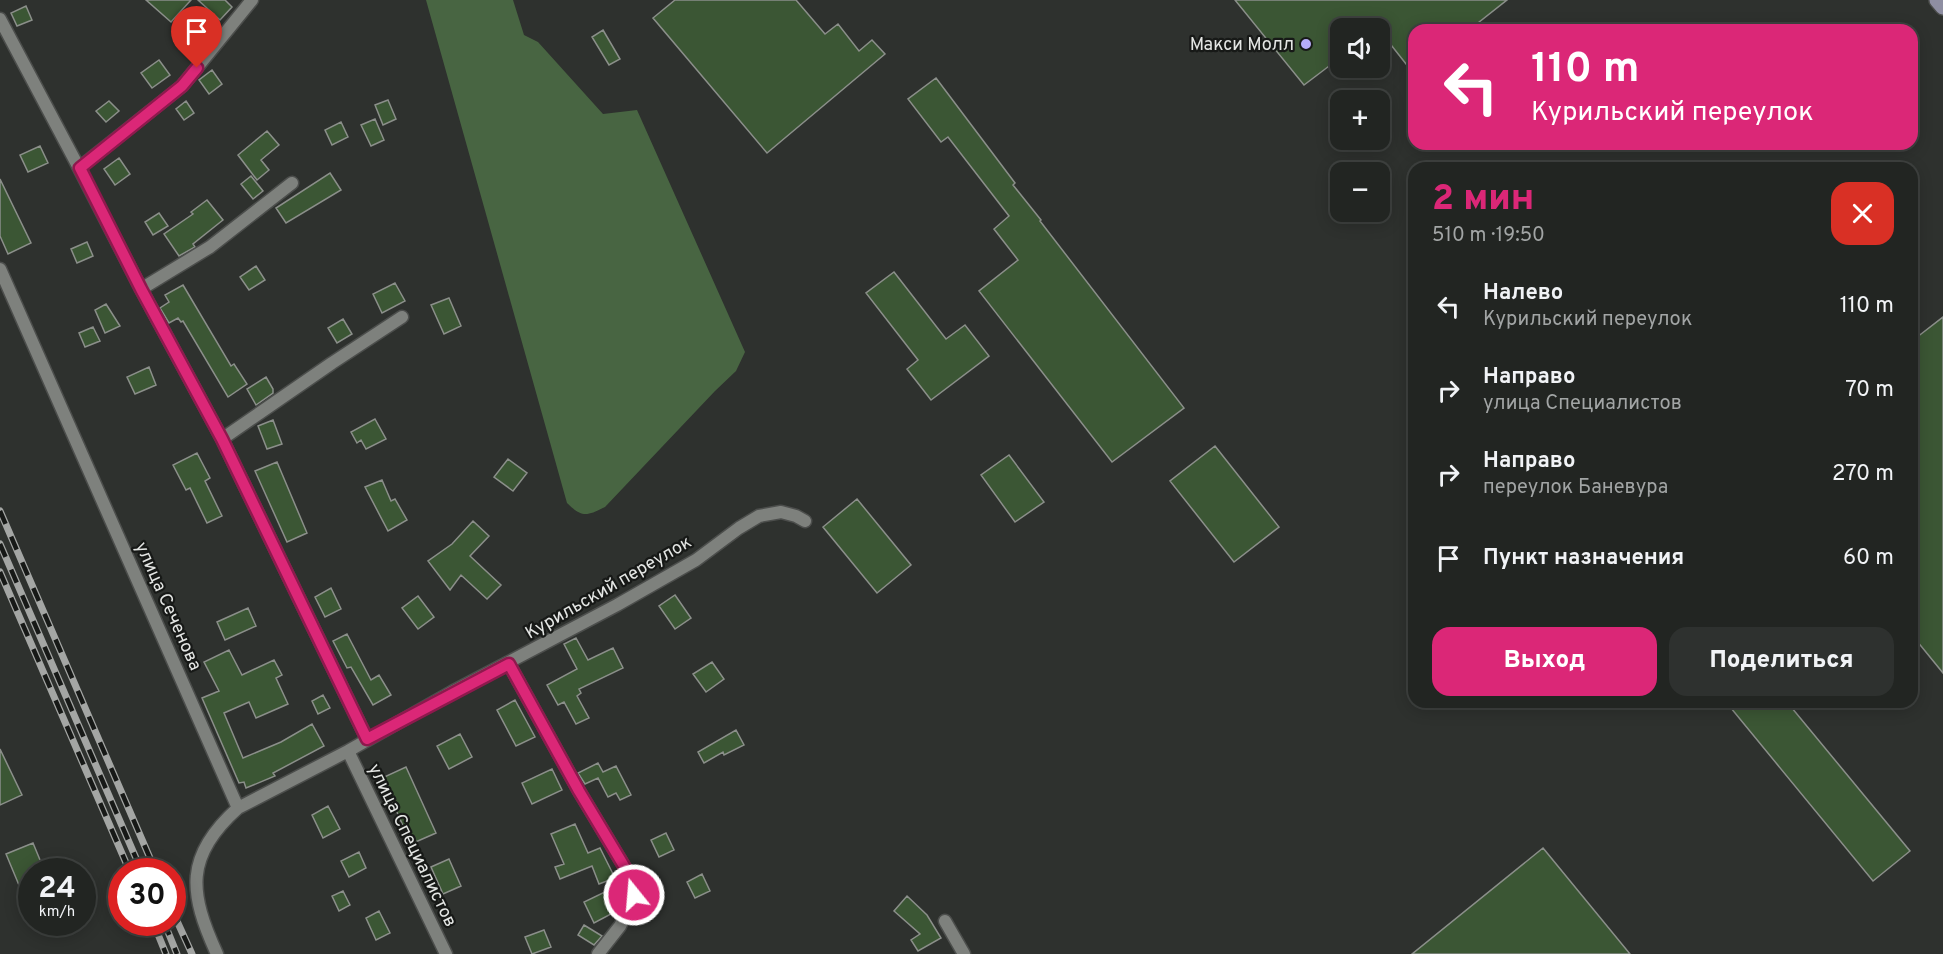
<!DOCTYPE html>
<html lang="ru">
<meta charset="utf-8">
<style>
:root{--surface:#222522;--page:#2e312f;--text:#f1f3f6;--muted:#a2a5a5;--line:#3f4240;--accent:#db2777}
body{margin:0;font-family:Overpass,sans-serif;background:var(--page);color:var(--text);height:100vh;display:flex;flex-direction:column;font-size:22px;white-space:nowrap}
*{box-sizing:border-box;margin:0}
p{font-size:20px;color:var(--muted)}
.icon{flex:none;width:33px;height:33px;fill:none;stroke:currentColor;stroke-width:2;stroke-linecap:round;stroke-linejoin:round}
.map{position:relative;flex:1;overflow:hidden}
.drawer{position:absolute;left:1408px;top:162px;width:510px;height:546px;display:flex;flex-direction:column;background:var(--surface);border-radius:18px;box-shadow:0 3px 15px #0003,0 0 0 2px var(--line)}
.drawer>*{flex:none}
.top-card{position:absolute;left:1408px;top:24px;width:510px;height:126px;border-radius:18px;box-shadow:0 3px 15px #0003,0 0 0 2px var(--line);background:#db2777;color:#fff;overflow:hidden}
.tools{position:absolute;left:1330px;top:18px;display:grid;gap:12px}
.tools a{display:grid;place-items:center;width:60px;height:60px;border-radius:12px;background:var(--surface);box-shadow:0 3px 15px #0003,0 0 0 2px var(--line);font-size:30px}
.speed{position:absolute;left:18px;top:858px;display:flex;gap:12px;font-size:30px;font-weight:700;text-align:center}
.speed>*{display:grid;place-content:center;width:78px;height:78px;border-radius:50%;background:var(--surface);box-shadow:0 3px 15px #0003,0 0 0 2px var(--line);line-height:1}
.speed small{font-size:15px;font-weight:400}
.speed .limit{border:9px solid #d22;background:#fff;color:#111}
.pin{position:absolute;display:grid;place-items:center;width:51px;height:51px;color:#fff;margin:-62px -26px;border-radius:50% 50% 50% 0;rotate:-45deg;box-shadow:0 0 6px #0007}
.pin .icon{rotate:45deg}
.me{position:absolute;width:66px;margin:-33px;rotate:343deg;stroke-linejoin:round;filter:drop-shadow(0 0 4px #0008)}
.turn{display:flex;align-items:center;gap:21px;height:126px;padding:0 24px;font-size:27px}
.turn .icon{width:78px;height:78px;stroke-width:2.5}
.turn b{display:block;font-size:42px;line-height:51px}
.round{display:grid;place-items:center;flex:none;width:63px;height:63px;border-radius:18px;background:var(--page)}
.headline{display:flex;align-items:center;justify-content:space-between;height:102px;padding:0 24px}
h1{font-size:36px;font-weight:800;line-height:45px;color:var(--accent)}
.button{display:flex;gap:12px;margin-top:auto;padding:12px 24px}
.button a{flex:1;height:69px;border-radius:18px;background:var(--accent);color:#fff;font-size:24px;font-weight:800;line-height:69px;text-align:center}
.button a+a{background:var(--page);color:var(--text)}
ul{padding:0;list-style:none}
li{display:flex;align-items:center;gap:18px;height:84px;padding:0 24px}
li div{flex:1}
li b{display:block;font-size:22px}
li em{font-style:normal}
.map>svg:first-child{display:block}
</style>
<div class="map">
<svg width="1943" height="954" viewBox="0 0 1943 954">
<rect width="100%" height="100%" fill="#2e312e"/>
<path fill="#486542" d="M426,0h87l11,35 14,7 65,72 34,-4 108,242 -9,19 -21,20 -110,116c-18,9 -23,11 -38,-4z"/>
<path fill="#3b5634" stroke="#8b8f8a" stroke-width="1.5" d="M146,0h45l-20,22z
M198,0h27l7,7 -12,13z
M675,0h121l29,34 13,-10 21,27 13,-11 13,14 -118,99 -114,-135z
M1235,0h272l-38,30h-55v44l-34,-43v-3h-39v29l-37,28z
M26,6l6,14 -15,6 -6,-13z
M603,30l17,29 -11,6 -17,-28z
M159,60l11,15 -18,13 -11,-15z
M212,70l10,14 -13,10 -10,-14z
M936,78l79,105 -2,2 28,35 -1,1 144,187 -72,54 -133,-171 39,-31 -24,-31 15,-13 -61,-79 -7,5 -33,-43z
M388,100l8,19 -13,6 -8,-20z
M109,101l10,10 -13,11 -10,-11z
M186,101l8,12 -10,7 -8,-11z
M375,119l9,21 -13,6 -10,-21z
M341,122l7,15 -16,8 -7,-15z
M267,131l12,14 -18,15 8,10 -12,10 -19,-25z
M40,146l8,17 -20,9 -8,-17z
M119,158l11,16 -15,11 -11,-16z
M330,173l11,17 -55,33 -10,-15z
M251,176l12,15 -10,8 -12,-15z
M0,179l31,64 -23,11 -8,-18z
M207,200l16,20 -30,24 2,3 -16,9 -15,-22 29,-20 -2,-2z
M159,213l9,13 -15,9 -8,-13z
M87,242l6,14 -16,7 -6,-14z
M256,266l9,14 -16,10 -9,-13z
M894,272l52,67 19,-14 24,31 -58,44 -24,-31 11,-9 -52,-67z
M395,283l10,18 -23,12 -9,-19z
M183,285l48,81 3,-2 13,20 -19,13 -45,-76 -2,1 -3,-4 -9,5 -9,-15 9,-6 -4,-7z
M449,298l12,28 -17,8 -13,-29z
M106,304l14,22 -15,7 -10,-23z
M1943,317v356l-31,-38v-294z
M343,319l9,15 -15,9 -9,-15z
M93,327l7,14 -15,6 -6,-14z
M149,367l7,18 -21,9 -8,-17z
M266,377l7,12v4l-17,12 -9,-16z
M375,419l11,20 -20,10 -5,-9 -4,3 -6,-11z
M273,420l9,24 -15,5 -9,-23z
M1215,446l64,81 -45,35 -64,-81z
M197,453l13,25 -5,3 17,35 -15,7 -17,-35 -4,2 -13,-25z
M1009,455l35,47 -29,20 -34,-47z
M508,459l19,14 -14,18 -19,-14z
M277,462l30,71 -20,9 -32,-71z
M382,480l9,21 4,-2 12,21 -19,11 -23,-44z
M857,499l54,66 -34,28 -54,-66z
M473,521l16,15 -19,20 31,29 -14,14 -26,-24 -11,15 -22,-29 24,-17z
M331,588l10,21 -16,8 -10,-20z
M675,595l16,23 -16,11 -16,-23z
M418,596l16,21 -16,12 -16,-21z
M248,608l8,18 -31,14 -8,-18z
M347,634l24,46 8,-5 12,20 -18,10 -22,-38 -4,1 -14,-27z
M576,638l12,22 25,-12 10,20 -44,21 2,4 -4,3 12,22 -13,6 -12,-22 -6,3 -11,-20 30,-16 -13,-25z
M229,650l13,25 32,-15 8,15 -6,3 12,26 -32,14 -7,-16 -25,11 19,45 38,-16 31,-18 12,22 -51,27 2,3 -29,12 -2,-6 -5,1 -37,-85 17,-7 -15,-29z
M712,662l12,17 -18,13 -13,-18z
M323,695l7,13 -12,6 -6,-13z
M515,700l20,37 -19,9 -19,-36z
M1726,702h61l123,149 -37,30z
M736,730l8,15 -20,10 -1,-3 -19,11 -6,-11z
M460,734l12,23 -23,12 -12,-23z
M0,749l22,46 -22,10z
M598,763l5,9 13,-6 15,29 -11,5 -4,-7 -8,4 -10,-19 -13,6 -7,-11z
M406,767l30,66 -25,11 -29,-66z
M552,769l10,21 -30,14 -10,-21z
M328,806l12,23 -17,9 -11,-23z
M575,824l13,29 12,-5 15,30 -16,6 -7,-18 -32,13 -5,-12 9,-3 -13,-30z
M666,833l8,17 -15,7 -8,-17z
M33,843l12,29h-13l-1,42 -25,-60z
M1543,848l87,106h-218z
M359,852l7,16 -17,9 -8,-16z
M449,859l12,27 -18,8 -12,-27z
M702,874l8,17 -15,7 -8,-16z
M611,889l8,16 -10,6 2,3 -17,9 -10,-21z
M343,891l7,14 -11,6 -7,-15z
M907,896l20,19 14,23 -23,13 -7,-11 9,-6 -26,-23z
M379,911l11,22 -14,7 -10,-22z
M584,925l18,11 -8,9 -16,-10z
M544,930l7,17 -19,7 -7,-17z"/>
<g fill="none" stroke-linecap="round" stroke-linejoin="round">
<defs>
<path id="minor" d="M0,19l79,149 62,121 81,150 145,300
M79,168l103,-82 70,-86
M0,269l238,539c-54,48 -49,85 -21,146
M141,289l69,-42 82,-64
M222,439l110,-76 70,-46
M509,664l70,127 51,85 4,19 -3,9 -11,22 -22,28
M348,751l98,203
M238,808l110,-57 104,-59 165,-87 79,-45 43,-32 20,-12 22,-4 15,4 9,5
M945,921l19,33"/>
<path id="secondary" d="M1937,0l6,7"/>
</defs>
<use href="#minor" stroke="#4c4e4c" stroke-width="15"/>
<use href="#secondary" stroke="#4c4e4c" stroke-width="18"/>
<use href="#minor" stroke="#7e817d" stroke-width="12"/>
<use href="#secondary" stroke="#8e8ea2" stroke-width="15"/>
<defs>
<path id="rail" d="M0,511l156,361
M0,544l142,328
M0,572l130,300
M172,910l20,44
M153,922l13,32
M164,922l13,32"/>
</defs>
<use href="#rail" stroke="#a4a6a4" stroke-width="7"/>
<use href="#rail" stroke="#171917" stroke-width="4.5" stroke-dasharray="14" stroke-linecap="butt"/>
</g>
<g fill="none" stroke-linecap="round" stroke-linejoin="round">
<defs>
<path id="route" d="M197,68l-15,18 -102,82 61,121 81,150 145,300 142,-75 70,127 51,85 4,19"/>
</defs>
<use href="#route" stroke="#8e194d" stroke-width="15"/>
<use href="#route" stroke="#db2777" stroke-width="10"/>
</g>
<circle fill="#b6acf8" stroke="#171917" stroke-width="2" cx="1306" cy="44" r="6"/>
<g text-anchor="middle" stroke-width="4.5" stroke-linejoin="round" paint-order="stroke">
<g font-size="18" fill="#e4e6e4" stroke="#171917" text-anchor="end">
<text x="1294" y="50">Макси Молл</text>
</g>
<g font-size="18" fill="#e4e6e4" stroke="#171917">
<text transform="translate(608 587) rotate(-30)" y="6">Курильский переулок</text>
<text transform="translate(169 606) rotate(66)" y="6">улица Сеченова</text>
<text transform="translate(413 845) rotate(64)" y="6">улица Специалистов</text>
</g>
</g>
</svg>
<div class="tools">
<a><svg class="icon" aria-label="sound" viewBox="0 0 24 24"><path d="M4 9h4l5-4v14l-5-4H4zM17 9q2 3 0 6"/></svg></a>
<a>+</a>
<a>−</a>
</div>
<div class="speed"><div>24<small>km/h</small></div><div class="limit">30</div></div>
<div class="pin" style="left:197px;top:68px;background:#d93025"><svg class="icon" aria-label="arrive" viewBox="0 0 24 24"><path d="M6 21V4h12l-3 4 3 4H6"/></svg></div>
<svg class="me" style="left:634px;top:895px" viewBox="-20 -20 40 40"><circle r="17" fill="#db2777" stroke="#fff" stroke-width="3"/><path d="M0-11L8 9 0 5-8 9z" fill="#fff"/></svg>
<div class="top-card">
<div class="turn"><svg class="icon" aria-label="left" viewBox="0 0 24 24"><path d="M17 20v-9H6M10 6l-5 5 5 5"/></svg><div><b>110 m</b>Курильский переулок</div></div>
</div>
<section class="drawer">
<div class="headline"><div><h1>2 мин</h1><p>510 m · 19:50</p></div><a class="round" style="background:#d93025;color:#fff"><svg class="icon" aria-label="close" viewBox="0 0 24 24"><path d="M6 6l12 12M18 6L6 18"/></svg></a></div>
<ul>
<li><svg class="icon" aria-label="left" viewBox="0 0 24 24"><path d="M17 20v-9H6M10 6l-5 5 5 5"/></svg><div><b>Налево</b><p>Курильский переулок</p></div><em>110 m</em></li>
<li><svg class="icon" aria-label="right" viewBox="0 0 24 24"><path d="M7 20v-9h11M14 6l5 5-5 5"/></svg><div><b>Направо</b><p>улица Специалистов</p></div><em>70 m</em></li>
<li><svg class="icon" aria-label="right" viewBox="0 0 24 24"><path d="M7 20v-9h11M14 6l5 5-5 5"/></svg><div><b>Направо</b><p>переулок Баневура</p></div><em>270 m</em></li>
<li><svg class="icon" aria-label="arrive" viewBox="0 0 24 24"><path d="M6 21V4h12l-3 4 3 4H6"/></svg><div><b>Пункт назначения</b></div><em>60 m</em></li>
</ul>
<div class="button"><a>Выход</a><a>Поделиться</a></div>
</section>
</div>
